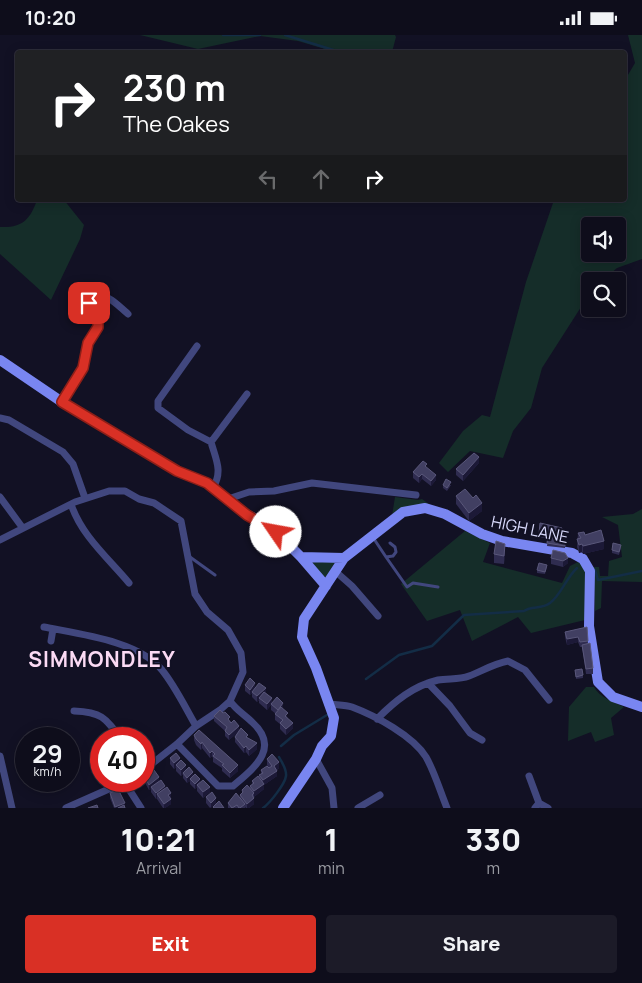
<!DOCTYPE html>
<style>
:root{--surface:#0e0d1b;--page:#1c1b28;--text:#f1f3f6;--muted:#9b9ca3;--line:#2e2d3a;--accent:#d93025}
body{margin:0;font-family:Manrope,sans-serif;background:var(--page);color:var(--text);height:100vh;display:flex;flex-direction:column;font-size:19px;white-space:nowrap}
*{box-sizing:border-box;margin:0}
p{font-size:16px;color:var(--muted)}
.icon{flex:none;width:28px;height:28px;fill:none;stroke:currentColor;stroke-width:2;stroke-linecap:round;stroke-linejoin:round}
.map{position:relative;height:773px;overflow:hidden}
.panel{display:flex;flex-direction:column;background:var(--surface);flex:1}
.panel>*{flex:none}
.guide{position:absolute;left:15px;top:15px;width:612px;height:152px;border-radius:5px;box-shadow:0 2px 12px #0003,0 0 0 1px var(--line);background:#202124;color:#fff;overflow:hidden}
.fabs{position:absolute;left:581px;top:182px;display:grid;gap:10px}
.fabs a{display:grid;place-items:center;width:45px;height:45px;border-radius:5px;background:var(--surface);box-shadow:0 2px 12px #0003,0 0 0 1px var(--line);font-size:25px}
.speed{position:absolute;left:15px;top:692px;display:flex;gap:10px;font-size:25px;font-weight:700;text-align:center}
.speed>*{display:grid;place-content:center;width:65px;height:65px;border-radius:50%;background:var(--surface);box-shadow:0 2px 12px #0003,0 0 0 1px var(--line);line-height:1}
.speed small{font-size:12px;font-weight:400}
.speed .limit{border:8px solid #d22;background:#fff;color:#111}
.pin{position:absolute;display:grid;place-items:center;width:42px;height:42px;color:#fff;margin:-21px;border-radius:10px;box-shadow:0 2px 8px #0006}
.me{position:absolute;width:55px;margin:-28px;rotate:303deg;stroke-linejoin:round;filter:drop-shadow(0 0 4px #0008)}
.turn{display:flex;align-items:center;gap:18px;height:105px;padding:0 25px;font-size:22px}
.turn .icon{width:65px;height:65px;stroke-width:2.5}
.turn b{display:block;font-size:35px;line-height:42px}
.lanes{display:flex;align-items:center;height:48px;padding:0 25px;background:#0003;justify-content:center;gap:25px;direction:ltr}
.lanes .off{opacity:.35}
.eta{display:flex;justify-content:space-evenly;align-items:center;height:85px;text-align:center}
.eta b{font-size:30px;font-weight:800;line-height:35px}
.action{display:flex;gap:10px;margin-top:auto;padding:10px 25px}
.action a{flex:1;height:58px;border-radius:5px;background:var(--accent);color:#fff;font-size:20px;font-weight:800;line-height:58px;text-align:center}
.action a+a{background:var(--page);color:var(--text)}
.status{display:flex;justify-content:space-between;align-items:center;height:35px;padding:0 25px;background:var(--surface);direction:ltr}
.status svg{height:14px;fill:currentColor}
.map>svg:first-child{display:block}
</style>
<div class="status"><b>10:20</b><svg viewBox="0 0 49 12"><path d="M0 12V9h3v3zM5 12V6h3v6zM10 12V3h3v9zM15 12V0h3v12zM26 1h20v11H26zM47 4h2v5h-2z"/></svg></div>
<div class="map">
<svg width="642" height="773" viewBox="0 0 642 773">
<rect width="100%" height="100%" fill="#121124"/>
<path fill="#152d29" fill-rule="evenodd" d="M140,0h255l1,2 -4,15h-57l-37,-11 -38,-5 -62,13z
M628,0h14v224l-25,9 -15,13h-12v12l-48,75 -11,40 -18,23 -10,27 -33,-7 -22,21 -9,-9 24,-32 19,-16 8,2 36,-135 28,-82h71v-120l10,-17zM590,191h28v28h-28z
M37,165h27l20,25 -4,14 -29,61 -51,-46v-27c22,1 30,-7 37,-27z
M395,462l23,3 4,-1 11,8 -41,9z
M642,474v73l-40,-1 -1,27 -6,3 -1,-44h5l1,9h8l1,-15 13,-4 -4,-32 -16,-8 31,-3z
M465,496l25,12 -7,19 79,21 8,-17 10,-5 7,12 -2,47 -54,13 -13,-16 -46,24 -12,-31 -33,11 -26,-37z
M313,526l22,1 -9,15 -4,-1 -10,-13z
M586,652h8c5,10 20,15 30,20l-13,11 3,17 -19,7 -4,-10 -23,9 1,-34z"/>
<g fill="none" stroke-linecap="round" stroke-linejoin="round">
<path stroke="#132d46" stroke-width="2.5" d="M223,0h37
M285,0l58,18
M595,535l3,10 44,-9
M366,644l33,-24 33,-9 32,-31 60,-4c8,-6 17,-1 26,-8 11,-8 16,-25 27,-35
M281,711l13,-11 33,-20
M263,773c7,-5 22,-24 23,-32 1,-7 -4,-13 -7,-19"/>
<path stroke="#41477e" stroke-width="3" d="M374,504l12,18 7,-1 3,-4 -1,-5 -5,-4
M190,522l25,18
M386,522l21,30 6,-4 25,4"/>
<path stroke="#41477e" stroke-width="7" d="M197,311l-39,55v7l30,22 23,12c5,18 12,29 2,46
M62,367c7,-11 17,-24 22,-37 3,-7 2,-15 4,-22 2,-6 9,-11 11,-17 3,-15 -20,-17 -4,-34 14,4 23,13 33,22
M0,383l9,2 54,32 10,12 12,34
M211,407l36,-48
M0,462l22,30
M228,464l21,-7 25,-1 38,-8 104,12
M71,469c10,31 37,54 58,79
M0,505l75,-38 34,-11h16l14,8 15,4 27,18 14,73 12,18 21,18 13,23 2,19 -13,29 -10,9 -24,16 -19,18 -33,26
M335,536l17,15 26,30
M44,592c35,7 95,14 118,43 13,16 23,37 34,56
M51,606l2,-12
M428,648l22,23 20,27 12,7
M329,669c8,1 17,1 23,3 24,9 61,29 74,50 9,16 14,34 21,51
M74,676c27,1 31,6 47,28
M377,684c18,-18 36,-33 61,-39 10,-2 21,0 31,-4 13,-5 24,-12 39,-15l17,9 24,30
M177,709l41,42h15c21,-18 48,-38 19,-64 -8,-8 -15,-11 -22,-21
M0,721l12,52
M316,724l16,29 2,20
M529,741l10,27 -4,5
M125,748l16,25
M539,768l9,5
M66,773l61,-27
M358,773l22,-13"/>
<path stroke="#7986f1" stroke-width="10" d="M0,325l62,42 115,69 30,12 40,32 15,6 14,11 25,25 25,29
M301,522l43,1
M283,773l33,-49 6,-13 9,-10 3,-18 -18,-50 -14,-31 2,-18 40,-61 59,-46 22,-4 20,6 37,20 20,7 70,12 11,6 7,12 -1,55 9,56 15,15 29,10"/>
</g>
<path fill="#2f2c50" d="M479,428l-16,18 -7,-6v-6z
M427,433l9,12 -5,6 -9,-7 -3,4 -6,-5v-6z
M443,450h8l-4,6 -4,-3z
M456,461l26,15 -13,10 -13,-17z
M540,488l21,18 4,3v4l-18,-2 1,-7 -9,-2z
M578,498l7,2 19,14 -21,5 -1,-2 -3,1 -2,-6z
M621,513l-2,7 -7,-2v-3z
M505,518l-1,11 -10,-1v-9z
M551,523l17,5 -5,4 -12,-3z
M547,532l-2,7 -8,-1v-3z
M587,592l1,17 5,24v6h-7l-4,-27h-2l-2,-5 -11,3 -2,-8v-5z
M575,635l8,5v3l-7,1z
M245,650l10,2 11,6 6,10 11,6 10,19 -7,7 -6,-6v-5l-5,-4v-6h1l-5,-4v-5l-4,5 -8,-7v-3l-2,2 -5,-5v-4l-2,2 -5,-4z
M214,681l16,5 9,10 9,7 9,11 -8,7 -3,-4 -2,1 -9,-11v-5l2,-4 -8,7 -4,-4v-5l-11,-10z
M194,700l44,36 -8,7 -8,-7v-3l-9,-6v-4l-1,-2 -2,2 -8,-10 -1,2 -5,-5 -2,-5z
M170,723l10,3 6,8 7,6 17,17 -7,6 -6,-7v-4l-2,2 -5,-5v-3l-3,2 -4,-5v-4l-2,2 -5,-5v-4l-2,2 -4,-5z
M267,724l12,9 -2,2v6l-13,9v4l-10,8v-1v8l-5,4h-3l-1,-1v1h-17v-5l12,-5v-3l2,-2v-3l8,-1v-3l2,-1v-4l7,-3v-3l2,-1v-4l8,-2 -2,-3z
M144,740l15,6 6,7 6,5v11l-6,4h-2l-6,-9v-1l-1,1 -5,-7v-3l-2,1 -5,-9z
M110,758l15,14v1h-11l-4,-10z
M206,762l10,6 -6,5 -4,-5z"/>
<path fill="#1c1937" d="M479,422v6l-16,18v-6z
M422,439v5l-3,4v-6z
M436,440v5l-5,6v-5z
M482,468v8l-13,10v-8z
M604,506v8l-21,5v-8z
M505,509v9l-1,11v-8z
M582,509v8l-3,1v-8z
M568,523v5l-5,4v-6z
M578,602v5l-11,3v-6z
M255,648v6l-5,6v-5z
M266,653v6l-7,4v2l-2,2v-6z
M272,663v6l-5,6v-6z
M283,668v6l-5,6v-5z
M293,688v5l-7,7v-6z
M239,691v6l-10,8v-5z
M202,707v6l-1,2v-6z
M257,708v6l-8,7v-6z
M246,711v6l-2,1v-5z
M212,716v5l-2,2v-5z
M180,723v6l-4,1v2l-2,2v-6z
M279,727v6l-5,4v-6z
M186,730v6l-5,5v-6z
M238,730v6l-8,7v-5z
M277,736v5l-13,9v4l-10,8v-6l9,-7v-4z
M193,737v6l-3,1v2l-3,2v-5z
M159,742v6l-8,4v2l-2,1v-5z
M200,744v5l-3,1v2l-2,2v-5z
M165,751v6l-8,2v4l-1,1v-6z
M210,752v5l-7,6v-6z
M171,758v6l-1,1 1,-1v5l-6,4h-1v-4l4,-9z
M216,763v5l-5,5v-5z
M254,763v6l-5,4h-2v-4z
M125,768v5h-10v-1z"/>
<path fill="#413f62" stroke="#59577a" d="M474,418l5,4 -16,18 -7,-6z
M423,426l4,3 -2,2 11,9 -5,6 -9,-7 -3,3 -6,-5z
M446,444l5,3 -4,6 -4,-3z
M465,454l8,9 3,-3 6,8 -13,10 -13,-17z
M540,488l22,5 -1,13 4,1v4l-18,-3 1,-7 -9,-2z
M601,495l3,11 -21,5 -1,-2 -3,1 -2,-6 4,-1 -3,-5 6,-1 1,3z
M496,506l9,3 -1,12 -10,-2z
M613,508l8,2 -2,7 -7,-2z
M553,515l12,3 3,5 -5,3 -12,-3z
M539,528l8,2 -2,7 -8,-2z
M587,592l1,14 -8,1 -2,-5 -11,2 -2,-7z
M590,608l3,25 -7,1 -4,-24z
M582,634l1,6 -7,2 -1,-7z
M250,643l5,5 -5,7 -5,-5z
M259,648l7,5 -9,8 -5,-4z
M264,657l8,6 -5,6 -8,-6z
M277,662l6,6 -5,7 -7,-6z
M281,672l7,6 -3,3 8,7 -7,6 -6,-6 3,-3 -8,-6z
M220,675l3,3 2,-1 5,5 -2,2 3,4 3,-3 5,6 -10,9 -4,-4 2,-4 -13,-11z
M241,693l7,7 -2,2 11,6 -8,7 -3,-4 -2,2 -9,-11z
M199,695l39,35 -8,8 -8,-8 2,-1 -11,-8 2,-2 -3,-3 -2,2 -8,-11 -1,2 -5,-5 -2,-4z
M176,718l4,5 -6,5 -4,-5z
M272,719l7,8 -5,4 3,5 -14,9 -4,-5 4,-2 -2,-3 6,-4 2,2 3,-2 -5,-7z
M181,725l5,5 -5,5 -5,-5z
M189,732l4,5 -6,6 -4,-5z
M154,735l5,7 -10,8 -5,-10z
M195,739l5,5 -5,5 -5,-5z
M258,741l6,8 -10,7 -4,-5 4,-3 -2,-2z
M161,745l4,6 -9,7 -5,-6z
M203,745l7,7 -7,5 -6,-7z
M247,750l7,8 -2,2 2,3 -7,6 -7,-9 3,-3 -1,-2z
M167,752l4,6 -3,2 3,4 -7,5 -7,-10z
M118,754l7,14 -10,4 -5,-14z
M212,757l4,6 -5,5 -5,-6z
M236,758l9,11 -5,4h-1l-2,-3 -5,3 -4,-5z
M219,766l5,7h-10l-1,-1z
M97,770l1,3h-10z
M124,770l1,3h-7z"/>
<g fill="none" stroke-linecap="round" stroke-linejoin="round">
<defs>
<path id="route" d="M89,268l2,7 7,7v10l-10,16 -5,25 -21,34 115,69 30,12 40,32 29,17"/>
</defs>
<use href="#route" stroke="#8d1f18" stroke-width="12"/>
<use href="#route" stroke="#d93025" stroke-width="9"/>
</g>
<g text-anchor="middle" stroke-width="4" stroke-linejoin="round" paint-order="stroke">
<g font-size="16" fill="#d8d9fb" stroke="#121124">
<text transform="translate(530 494) rotate(12)" y="6">HIGH LANE</text>
</g>
<g font-size="21" font-weight="bold" letter-spacing="1" fill="#fbdaf4" stroke="#121124">
<text x="102" y="632">SIMMONDLEY</text>
</g>
</g>
</svg>
<div class="fabs">
<a><svg class="icon" aria-label="sound" viewBox="0 0 24 24"><path d="M4 9h4l5-4v14l-5-4H4zM17 9q2 3 0 6"/></svg></a>
<a><svg class="icon" aria-label="search" viewBox="0 0 24 24"><circle cx="10" cy="10" r="6"/><path d="M15 15l6 6"/></svg></a>
</div>
<div class="speed"><div>29<small>km/h</small></div><div class="limit">40</div></div>
<div class="pin" style="left:89px;top:268px;background:#d93025"><svg class="icon" aria-label="arrive" viewBox="0 0 24 24"><path d="M6 21V4h12l-3 4 3 4H6"/></svg></div>
<svg class="me" style="left:276px;top:497px" viewBox="-20 -20 40 40"><circle r="19" fill="#fff"/><path d="M0-13L10 11 0 6-10 11z" fill="#d93025"/></svg>
<div class="guide">
<div class="turn"><svg class="icon" aria-label="right" viewBox="0 0 24 24"><path d="M7 20v-9h11M14 6l5 5-5 5"/></svg><div><b>230 m</b>The Oakes</div></div>
<div class="lanes"><svg class="icon off" aria-label="left" viewBox="0 0 24 24"><path d="M17 20v-9H6M10 6l-5 5 5 5"/></svg><svg class="icon off" aria-label="ahead" viewBox="0 0 24 24"><path d="M12 20V5M6 11l6-6 6 6"/></svg><svg class="icon" aria-label="right" viewBox="0 0 24 24"><path d="M7 20v-9h11M14 6l5 5-5 5"/></svg></div>
</div>
</div>
<section class="panel">
<div class="eta">
<div><b>10:21</b><p>Arrival</p></div>
<div><b>1</b><p>min</p></div>
<div><b>330</b><p>m</p></div>
</div>
<div class="action"><a>Exit</a><a>Share</a></div>
</section>
